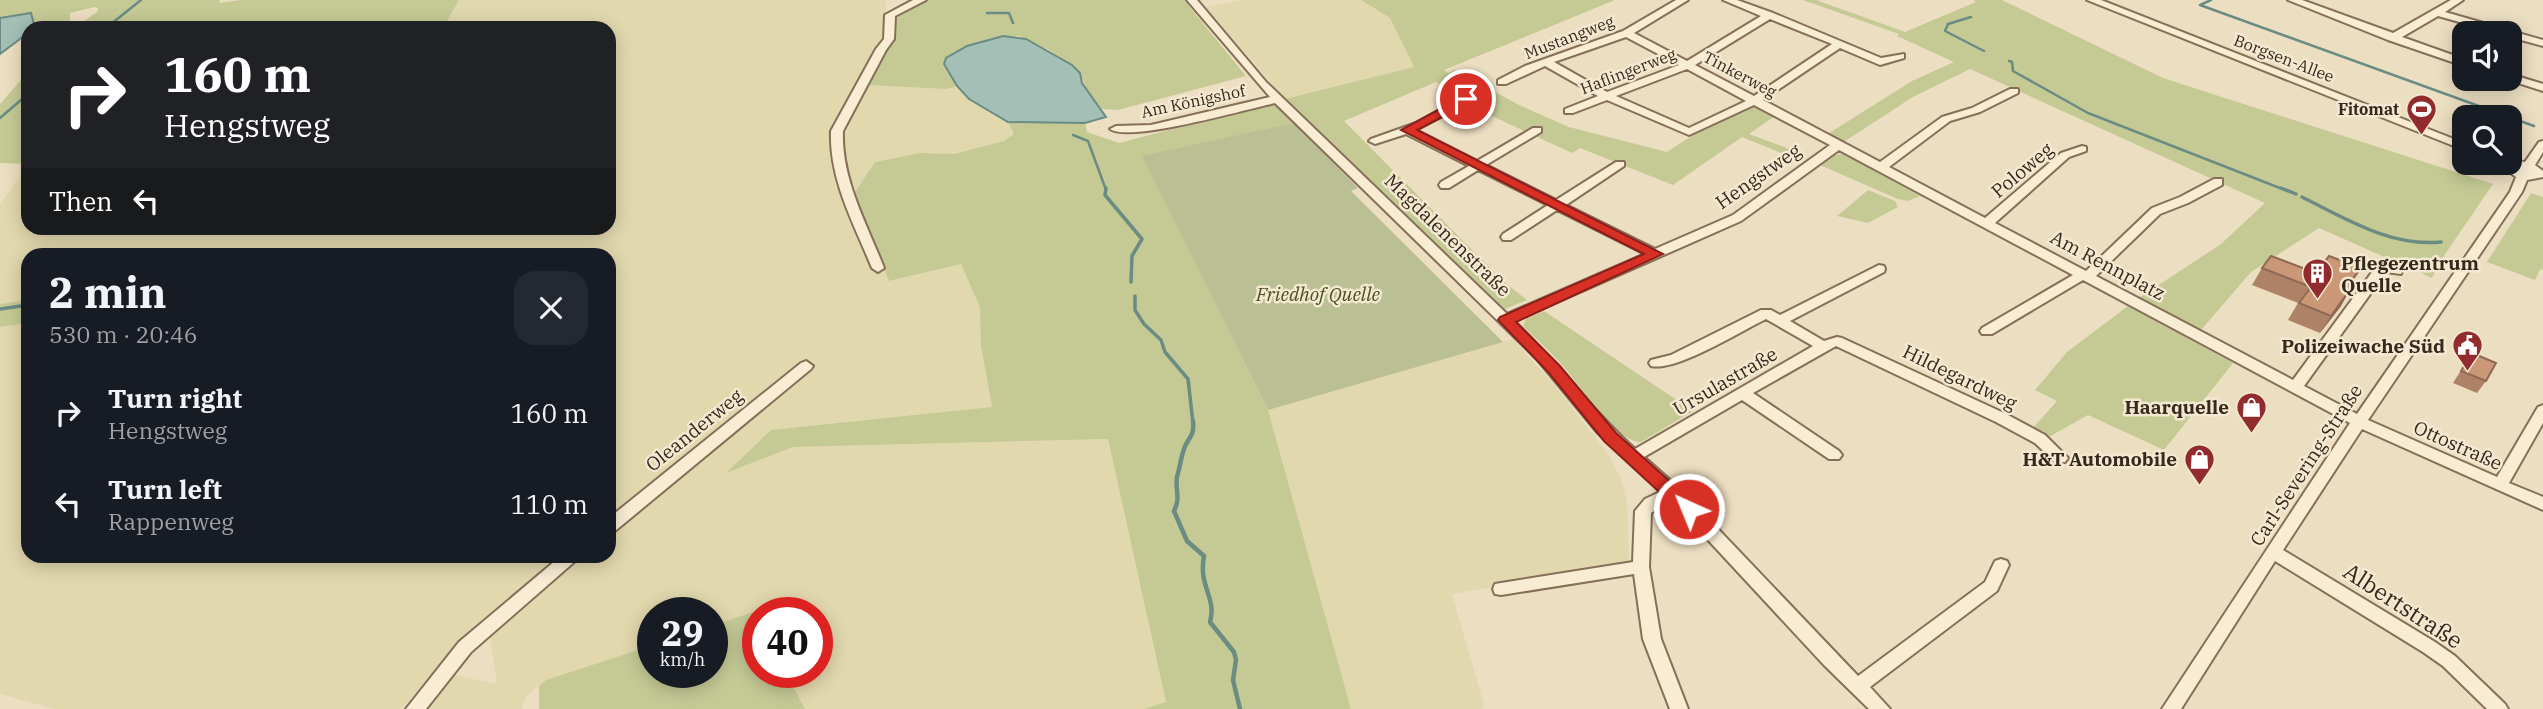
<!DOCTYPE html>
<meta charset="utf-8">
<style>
:root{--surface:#171b24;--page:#242831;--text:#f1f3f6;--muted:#9ea1a6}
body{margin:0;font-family:"IBM Plex Serif",serif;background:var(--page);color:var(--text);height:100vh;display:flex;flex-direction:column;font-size:26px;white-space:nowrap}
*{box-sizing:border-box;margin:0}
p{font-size:23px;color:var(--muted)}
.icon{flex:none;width:38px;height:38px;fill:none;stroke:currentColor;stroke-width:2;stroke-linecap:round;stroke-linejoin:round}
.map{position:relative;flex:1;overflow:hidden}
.panel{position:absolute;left:21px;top:248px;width:595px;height:315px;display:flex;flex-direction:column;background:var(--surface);border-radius:21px;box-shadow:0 4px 18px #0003}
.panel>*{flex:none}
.hud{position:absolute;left:21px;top:21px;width:595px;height:214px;border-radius:21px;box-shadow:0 4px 18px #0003;background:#202124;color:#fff;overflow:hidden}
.tools{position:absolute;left:2452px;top:21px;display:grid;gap:14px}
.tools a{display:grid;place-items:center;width:70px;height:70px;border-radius:14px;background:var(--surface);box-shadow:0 4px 18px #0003;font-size:35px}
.speed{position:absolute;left:637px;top:597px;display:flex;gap:14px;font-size:35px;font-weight:700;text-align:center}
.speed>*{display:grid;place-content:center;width:91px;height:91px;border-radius:50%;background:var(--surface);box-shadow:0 4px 18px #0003;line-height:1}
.speed small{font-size:18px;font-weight:400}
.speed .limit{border:10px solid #d22;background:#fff;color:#111}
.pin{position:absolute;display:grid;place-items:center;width:60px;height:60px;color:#fff;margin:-30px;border:4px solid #fff;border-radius:50%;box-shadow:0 2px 7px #0007}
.me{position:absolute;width:77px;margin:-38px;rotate:316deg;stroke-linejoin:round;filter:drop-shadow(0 0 5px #0008)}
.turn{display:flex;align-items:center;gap:24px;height:147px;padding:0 28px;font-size:32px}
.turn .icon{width:91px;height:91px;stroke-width:2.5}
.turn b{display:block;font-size:49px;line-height:60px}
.then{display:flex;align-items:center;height:66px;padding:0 28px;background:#0003;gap:14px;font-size:26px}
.round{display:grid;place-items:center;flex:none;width:74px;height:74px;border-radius:21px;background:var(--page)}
.headline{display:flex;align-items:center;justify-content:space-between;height:119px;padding:0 28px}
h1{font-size:42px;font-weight:800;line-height:52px}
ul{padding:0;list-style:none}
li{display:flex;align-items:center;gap:21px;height:91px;padding:0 28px}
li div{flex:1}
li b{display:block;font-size:26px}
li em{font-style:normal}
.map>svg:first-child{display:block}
</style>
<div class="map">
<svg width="2543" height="709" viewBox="0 0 2543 709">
<rect width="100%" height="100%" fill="#ecdec1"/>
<path fill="#e2d8ae" d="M458,0h428l-2,41 -53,102 2,21 41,107 10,-3 6,13 71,-17 20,43v39l11,62 -221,22 -43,42 65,-25 315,-8 58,264 -22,6h-339l-20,-37h32v-60h-59v9l-5,-8 -41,13v-14h-59v33l-107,35 -20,16 -4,13h-101l29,-35 47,10 -8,-55 90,-72 30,-1v-23l205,-166 -15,-4 -190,154v-261h-581v44l-28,4v-100l23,-32 5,-1v57h581v-200h-166z
M1242,0h119l29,18 24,49 -129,32 -79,-92z
M866,85l80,4 11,-3 12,13 39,23 6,13 -10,6 -50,13 -34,-1 -45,9 -20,30 -13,-31 -2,-19z
M28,323v233l532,1 -104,87 -54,65h-347l-55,-15v-367z
M1513,339l43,48 50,64 14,25 7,26 2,62 -177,30 32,111 -3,4h-130l-83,-299z"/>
<path fill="#c5ca95" d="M0,0h220l-1,3 22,-3h218l-16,28h-369l23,-16 1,-4 -3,-1 -25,6v10l-5,5h-8l1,-4 -13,-3 -6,2 2,5h-6l-2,-4 -33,-6z
M927,0h257l62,76 -128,34 -16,-1 -15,-19 -7,-17 -8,-8 -23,-15 -30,-14 -28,2 -47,26 13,22 -11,3 -80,-4 19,-40 9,-1 2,-30z
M1361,0h254l-171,70 4,3 7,-3 64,35 50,22 98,25 43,-28 44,-19 21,11 -26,18 57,21 -8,5 -56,-23 -69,48 -93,-37 -8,5 -108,-50 8,-5 -36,-16 -92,39 159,160 24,19 -22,9 -220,-210 129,-32 -24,-49z
M1803,0h13l89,32 71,-30 -3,-2h29l161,78 330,106 -54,79 -7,15 -113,-50 -68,44 -50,58 -62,-32 82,-54 44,-41 -295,-134 -57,28 -71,46 -16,-8 86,-54 42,-19 -57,-26 2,-2z
M28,72v24l-7,8 7,-6v73l-5,1 3,-8 -26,-1v-59z
M1272,103l22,20 -151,34 125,253 83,299h-207l22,-7 -58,-263 -315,8 -67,26 45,-43 221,-23 -11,-61 -1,-39 -19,-43 -72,17 -34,-89 20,-30 45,-9 34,1 50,-13 10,-7 -6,-12 77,1 2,9 32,11z
M1842,154l3,1 75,41 -12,5 -10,-2 -78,-34 14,-10z
M1868,190l27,11 3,6 -30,16 -31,-7z
M2531,193l12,4v73l-3,-1 -5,11 -48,-18z
M28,300v23l-28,4v-23z
M2128,306l105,57 -69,87 -76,-35 -41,23 -16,-8 26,-29 -22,-11 32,-38z
M1544,311l149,100 -52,31c-26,-1 -60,-54 -76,-74 -13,-15 -28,-28 -42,-42l3,-7z
M753,612l5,9v51h27l20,37h-266v-23l7,-6 107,-35v27h59v-46z"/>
<path fill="#bbbf94" d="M1294,123l64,65 -7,3 152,151 -235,68 -126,-254z"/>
<path fill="#a3bfb6" stroke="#6b8c83" stroke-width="2" d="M31,13l4,15h-7v5l-28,21v-36z
M1003,36l23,3 46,26 8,8 2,10 24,34 -21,6 -77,-1 -39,-23 -12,-13 -13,-22 2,-6 21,-12z"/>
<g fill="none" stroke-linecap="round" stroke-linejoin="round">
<path stroke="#6b8c83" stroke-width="2.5" d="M2211,0l-11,5 334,121
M987,13h22l4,10
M1971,17l-23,7 -3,7 39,20
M106,28l35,-28
M2009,61l3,1 1,9 75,42 197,77
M0,118l28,-24
M1073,135l15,6 18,49"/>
<path stroke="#6b8c83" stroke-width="3.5" d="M1106,188l-1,7 37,44 -10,17 -1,26
M2281,188l15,6
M2302,197c44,22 89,50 139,45
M1135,296v14l9,14 17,16 4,12 23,27 5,44
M0,309l28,-4"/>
<path stroke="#6b8c83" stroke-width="4.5" d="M1193,421c2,18 -7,17 -10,31 -2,7 -3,14 -5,21 -5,13 4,23 -4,38l13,30 17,15c-6,31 13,41 6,66l24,30 2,8 -3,20 7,29"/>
<defs>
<path id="minor" d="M913,0h13l-31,16 -1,23 -8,11 -43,81c-2,48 24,93 41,137l-6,4 -6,-4c-18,-44 -43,-89 -41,-137l45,-82 8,-10 1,-24z
M1187,0h10l69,82 241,232 138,-60 -88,-44 -46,30h-8l-2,-3 2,-3 45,-29 -70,-35 -29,18h-8l-2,-3 2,-3 28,-16 -63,-32 -31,10 -6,-3 2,-2 45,-16 47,-26h8v4l-55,29 61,31 56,-33h8v4l-55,33 70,35 60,-38h8v4l-58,39 89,44 78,-34 97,-70 -76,-40 -65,30 -82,-35 -34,13h-8v-4l33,-13 -53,-30 -39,18h-8v-4l27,-14 98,-35 53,-31h12l-54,33 53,28 74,-45 -38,-16h14l36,13 108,45 23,-4v4l-24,7 -40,-17 -77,52 117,62 62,-45 30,-9 38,-19h8v4l-38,19 -30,9 -61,46 96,51 76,-65 21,-7 4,1v4l-17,6 -74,66 91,48 66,-63 28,-11 34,-18h8v6l-34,18 -28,11 -64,62 197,104 85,-116c7,-1 20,1 24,7l-1,3 -15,-2 -82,114 53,28 153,-222 6,-15 -12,-9c5,-9 11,-7 21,-6l14,-20 4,-1v11l-8,13 8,6v6l-16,3 -5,12 -154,228 129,57 41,-70 5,-2v18l-34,60 34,14v13l-181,-81 -79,121 152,92 20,14 50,48 3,5h-21l-44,-43 -20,-14 -148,-91 -94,148h-19l188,-286 -267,-143 -91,54h-10l-2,-3 2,-3 91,-53 -234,-125 -98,71 -227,100c43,41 77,89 121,128l178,-103 -47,-27c-25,12 -90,53 -115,47l-2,-3 2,-3 20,-5 90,-45h10l9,5 99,-50 5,1 1,3 -1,3 -94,49 34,20 13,-4 5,1 164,76 39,21 23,23 -3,4h-10l-20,-19 -39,-21 -160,-76 -83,47 86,58 3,4 -3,4h-10l-87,-59 -98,57 35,31 179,188 127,-94 10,-21 6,-2 6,2 2,4 -12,26 -127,96 20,22h-21l-45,-44 -153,-165 -20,13 -2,54 12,72 27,70h-18l-27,-70 -9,-65 -133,21 -6,-1 -2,-5 2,-5 6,-1 132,-21 2,-51 10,-12 17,-8 -65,-59 -60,-73 -262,-256c-28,6 -146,40 -165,26l6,-3 35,-1 119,-28zM1770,19l62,25 -78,52 -59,-31zM1626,37l53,28 -72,27 -53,-30zM1687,69l59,32 -57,27 -73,-32z
M2087,0h14l363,143v7z
M2288,0h14l91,33 58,-33h12l-18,12 98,28v6l-33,-9v-4h-11l-61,-17 -36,21 62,22v7l-76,-26z
M2510,74l33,10v7l-37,-12h4z
M806,361l7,5 -2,3 -196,162 -6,2v-15l192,-155z
M561,556h20l-110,96 -45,57h-20l53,-67z"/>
</defs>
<use href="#minor" stroke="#856f59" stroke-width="4"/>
<use href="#minor" fill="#f8ecd3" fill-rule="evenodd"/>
</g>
<path fill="#ae8266" d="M2262,268l54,5 32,14 -7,19 -21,27 -32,-13 10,-17 -46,-18z
M2472,353l14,28 -9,12 -24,-10z"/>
<path fill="#8d6a53" d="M2351,288l-10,18 -21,27 11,-17z"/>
<path fill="#ca9777" stroke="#8d6a53" stroke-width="2" d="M2271,256l45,17 13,-17 32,12 -14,19 4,1 -20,28 -32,-13 12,-16 -49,-19z
M2472,353l24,10 -10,18 -25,-10z"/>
<path fill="#d93025" stroke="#8d1f18" stroke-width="2" d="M1466,95l7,4 -2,3 -54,28 246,124 -147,68 44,44 56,67 79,71 3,5 -3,4h-13l-78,-72 -55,-68 -51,-53 2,-3 144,-63 -243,-124z"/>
<defs>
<symbol id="stadium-pin" viewBox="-11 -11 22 30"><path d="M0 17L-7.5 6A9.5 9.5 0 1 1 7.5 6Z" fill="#922b2e" stroke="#f4e9d0"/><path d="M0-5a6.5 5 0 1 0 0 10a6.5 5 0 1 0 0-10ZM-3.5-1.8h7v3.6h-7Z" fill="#fff"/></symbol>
<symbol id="building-pin" viewBox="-11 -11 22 30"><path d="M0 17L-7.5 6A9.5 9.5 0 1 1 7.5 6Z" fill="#922b2e" stroke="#f4e9d0"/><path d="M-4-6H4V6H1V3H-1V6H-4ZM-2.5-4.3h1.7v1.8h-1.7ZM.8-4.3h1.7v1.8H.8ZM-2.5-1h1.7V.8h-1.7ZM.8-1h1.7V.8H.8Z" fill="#fff"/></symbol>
<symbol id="civic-pin" viewBox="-11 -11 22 30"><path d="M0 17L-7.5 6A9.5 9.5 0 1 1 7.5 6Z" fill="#922b2e" stroke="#f4e9d0"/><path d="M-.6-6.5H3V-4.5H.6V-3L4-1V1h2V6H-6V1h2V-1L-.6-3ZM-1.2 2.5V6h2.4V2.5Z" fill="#fff"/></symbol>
<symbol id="shop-pin" viewBox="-11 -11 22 30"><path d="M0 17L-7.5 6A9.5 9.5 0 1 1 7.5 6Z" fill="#922b2e" stroke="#f4e9d0"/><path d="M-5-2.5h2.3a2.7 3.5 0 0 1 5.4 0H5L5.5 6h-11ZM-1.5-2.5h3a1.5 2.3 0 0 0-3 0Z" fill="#fff"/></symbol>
</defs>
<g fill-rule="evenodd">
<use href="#stadium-pin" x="2404" y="92" width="35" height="47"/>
<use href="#building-pin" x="2300" y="256" width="35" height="47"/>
<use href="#civic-pin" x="2450" y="328" width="35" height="47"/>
<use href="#shop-pin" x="2234" y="390" width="35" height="47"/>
<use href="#shop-pin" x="2182" y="442" width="35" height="47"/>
</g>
<g text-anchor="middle" stroke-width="5" stroke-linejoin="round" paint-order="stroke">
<g font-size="16" fill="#35281d" stroke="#f4e9d0">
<text transform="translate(1569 37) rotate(-21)" y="6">Mustangweg</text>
<text transform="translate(2284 58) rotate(21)" y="6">Borgsen-Allee</text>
<text transform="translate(1628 71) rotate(-21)" y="6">Haflingerweg</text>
<text transform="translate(1740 74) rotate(28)" y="6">Tinkerweg</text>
<text transform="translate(1193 101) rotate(-12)" y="6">Am Königshof</text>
</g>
<g font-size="16" font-weight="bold" fill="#35281d" stroke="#f4e9d0" text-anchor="end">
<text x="2399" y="115">Fitomat</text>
</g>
<g font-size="19" fill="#35281d" stroke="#f4e9d0">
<text transform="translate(2022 170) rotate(-40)" y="7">Poloweg</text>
<text transform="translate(1758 176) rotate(-35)" y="7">Hengstweg</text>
<text transform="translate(1448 235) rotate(44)" y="7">Magdalenenstraße</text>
<text transform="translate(2108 265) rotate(28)" y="7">Am Rennplatz</text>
<text transform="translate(1960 377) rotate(26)" y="7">Hildegardweg</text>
<text transform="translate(1725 381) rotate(-30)" y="7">Ursulastraße</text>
<text transform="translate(694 430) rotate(-39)" y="7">Oleanderweg</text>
<text transform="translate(2458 445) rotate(24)" y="7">Ottostraße</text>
<text transform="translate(2306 465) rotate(-57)" y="7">Carl-Severing-Straße</text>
</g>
<g font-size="19" font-weight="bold" fill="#35281d" stroke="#f4e9d0" text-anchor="end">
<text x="2341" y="270" text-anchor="start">Pflegezentrum<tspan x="2341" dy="22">Quelle</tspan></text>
<text x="2445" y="353">Polizeiwache Süd</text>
<text x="2229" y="414">Haarquelle</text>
<text x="2177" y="466">H&amp;T Automobile</text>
</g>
<g font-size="19" font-style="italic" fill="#475124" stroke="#f4e9d0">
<text x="1318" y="301">Friedhof Quelle</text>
</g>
<g font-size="23" fill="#35281d" stroke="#f4e9d0">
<text transform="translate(2403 606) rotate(33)" y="8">Albertstraße</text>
</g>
</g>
</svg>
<div class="tools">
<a><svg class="icon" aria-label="sound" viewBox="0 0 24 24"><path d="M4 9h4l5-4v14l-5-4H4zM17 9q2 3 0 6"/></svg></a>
<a><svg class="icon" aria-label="search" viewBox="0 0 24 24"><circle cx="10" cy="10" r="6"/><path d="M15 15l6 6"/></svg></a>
</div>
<div class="speed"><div>29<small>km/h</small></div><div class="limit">40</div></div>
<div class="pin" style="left:1466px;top:99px;background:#d93025"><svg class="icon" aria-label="arrive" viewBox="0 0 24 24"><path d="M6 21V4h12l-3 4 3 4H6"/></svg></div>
<svg class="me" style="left:1689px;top:509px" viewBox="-20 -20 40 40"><circle r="17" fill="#d93025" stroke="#fff" stroke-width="3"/><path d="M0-11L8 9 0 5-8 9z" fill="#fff"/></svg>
<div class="hud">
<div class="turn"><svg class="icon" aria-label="right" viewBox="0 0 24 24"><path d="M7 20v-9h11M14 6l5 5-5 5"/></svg><div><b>160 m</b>Hengstweg</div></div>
<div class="then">Then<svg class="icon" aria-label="left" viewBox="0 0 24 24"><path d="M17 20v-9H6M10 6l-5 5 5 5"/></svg></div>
</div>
<section class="panel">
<div class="headline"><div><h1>2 min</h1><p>530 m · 20:46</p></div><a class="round"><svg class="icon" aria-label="close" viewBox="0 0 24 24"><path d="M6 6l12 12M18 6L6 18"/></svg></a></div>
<ul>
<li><svg class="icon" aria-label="right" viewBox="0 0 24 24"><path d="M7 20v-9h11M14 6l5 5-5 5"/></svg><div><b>Turn right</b><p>Hengstweg</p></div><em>160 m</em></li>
<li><svg class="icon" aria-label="left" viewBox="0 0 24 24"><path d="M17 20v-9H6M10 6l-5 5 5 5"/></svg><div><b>Turn left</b><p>Rappenweg</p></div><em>110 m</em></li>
</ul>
</section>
</div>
